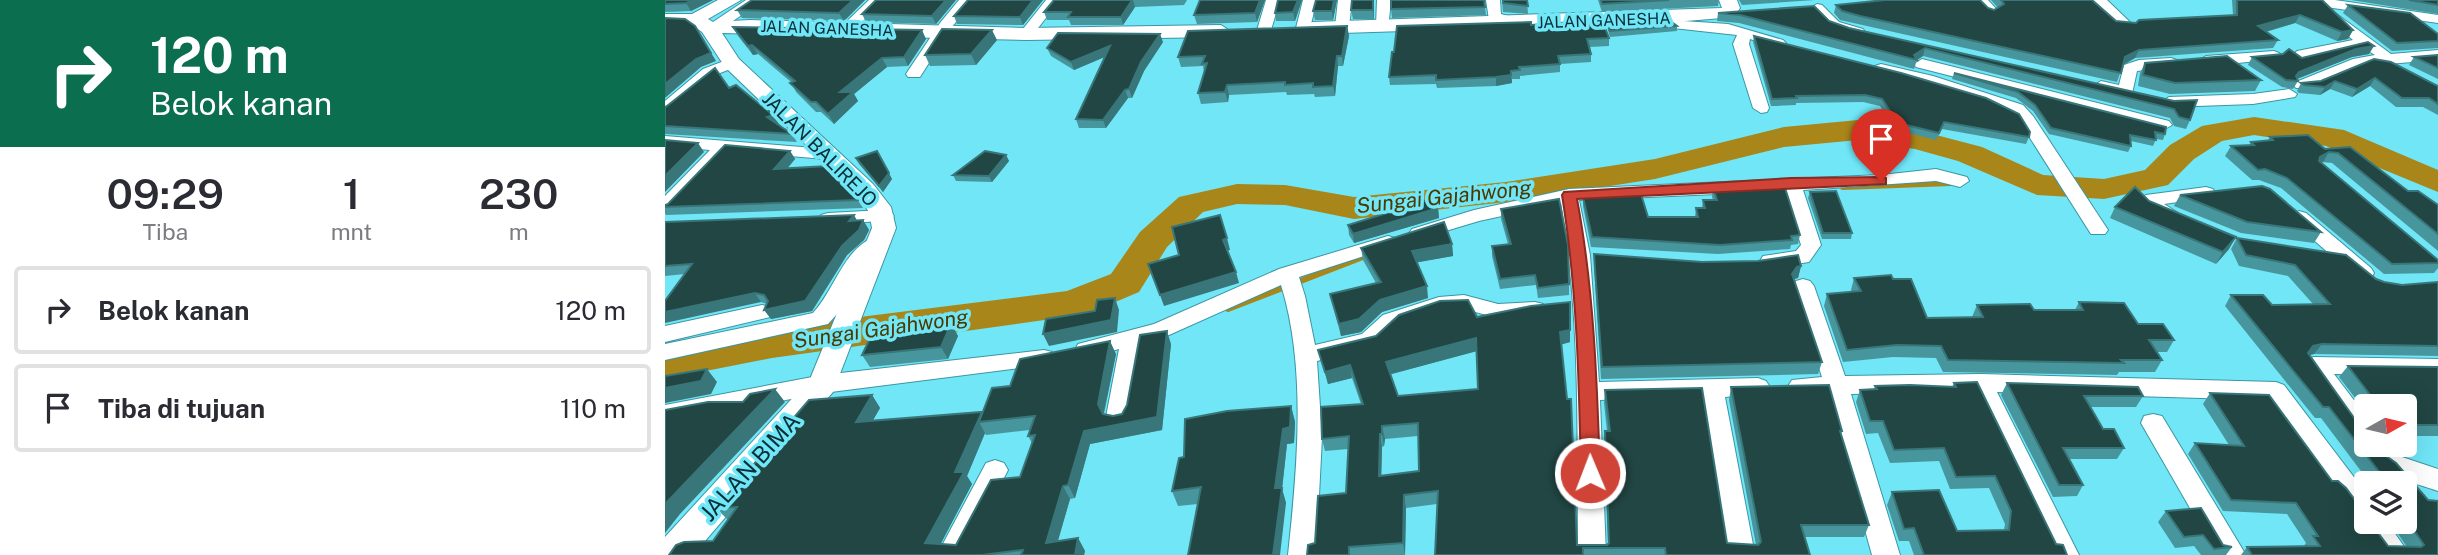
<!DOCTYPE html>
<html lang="id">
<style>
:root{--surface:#fff;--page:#f2f2f3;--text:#2b2b33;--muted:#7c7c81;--line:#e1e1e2}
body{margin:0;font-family:"Public Sans",sans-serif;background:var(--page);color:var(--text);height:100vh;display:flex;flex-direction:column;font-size:26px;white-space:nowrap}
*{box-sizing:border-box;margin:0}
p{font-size:23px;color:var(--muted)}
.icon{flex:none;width:38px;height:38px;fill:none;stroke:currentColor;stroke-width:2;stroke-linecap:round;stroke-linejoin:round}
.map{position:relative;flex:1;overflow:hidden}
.details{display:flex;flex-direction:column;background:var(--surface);width:665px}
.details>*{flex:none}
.banner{background:#0b6e4f;color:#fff;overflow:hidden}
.needle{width:46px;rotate:82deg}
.controls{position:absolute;left:1689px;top:394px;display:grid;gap:14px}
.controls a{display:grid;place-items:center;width:63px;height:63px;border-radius:7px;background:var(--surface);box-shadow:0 7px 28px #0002;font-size:35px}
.pin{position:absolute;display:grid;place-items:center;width:60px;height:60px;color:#fff;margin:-72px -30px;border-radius:50% 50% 50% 0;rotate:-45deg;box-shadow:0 0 7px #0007}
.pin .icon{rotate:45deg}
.me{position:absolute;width:77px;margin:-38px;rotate:359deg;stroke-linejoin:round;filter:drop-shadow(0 0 5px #0008)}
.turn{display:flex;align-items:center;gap:24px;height:147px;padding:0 35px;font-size:32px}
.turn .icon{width:91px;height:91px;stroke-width:2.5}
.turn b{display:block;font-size:49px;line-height:60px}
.eta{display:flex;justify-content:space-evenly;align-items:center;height:119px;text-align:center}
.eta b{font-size:42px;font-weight:600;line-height:49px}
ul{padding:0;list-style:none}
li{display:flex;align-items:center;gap:21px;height:88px;margin:0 14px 10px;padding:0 21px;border:4px solid var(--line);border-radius:7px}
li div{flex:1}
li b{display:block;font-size:26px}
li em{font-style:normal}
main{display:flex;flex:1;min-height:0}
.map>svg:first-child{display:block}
</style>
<main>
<section class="details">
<div class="banner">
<div class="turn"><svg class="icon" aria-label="right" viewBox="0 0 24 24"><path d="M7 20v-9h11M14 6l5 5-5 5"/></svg><div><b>120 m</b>Belok kanan</div></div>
</div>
<div class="eta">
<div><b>09:29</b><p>Tiba</p></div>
<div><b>1</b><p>mnt</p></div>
<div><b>230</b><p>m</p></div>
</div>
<ul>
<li><svg class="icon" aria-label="right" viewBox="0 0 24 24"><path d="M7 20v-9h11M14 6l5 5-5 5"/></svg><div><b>Belok kanan</b></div><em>120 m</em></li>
<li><svg class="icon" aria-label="arrive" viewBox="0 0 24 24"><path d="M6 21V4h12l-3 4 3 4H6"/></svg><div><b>Tiba di tujuan</b></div><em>110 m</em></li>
</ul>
</section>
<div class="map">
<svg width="1773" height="555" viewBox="0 0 1773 555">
<rect width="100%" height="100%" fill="#70e6f7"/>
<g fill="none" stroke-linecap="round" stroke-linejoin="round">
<path stroke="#a98619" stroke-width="6" d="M1178,187l108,-4
M563,309l140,-54"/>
<path fill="#a98619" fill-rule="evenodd" d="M1589,117l90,13 94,40v22l-112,-46 -72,-11 -32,6 -28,18 -26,26 -64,14 -67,-4 -79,-34 -43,-12 -57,-9 -74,7 -129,32 -149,23 -152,17 -69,-14 -48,-1 -34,8 -36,35 -28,45 -52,22 -315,44 -107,21v-30l107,-21 295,-37 44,-17 29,-42 39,-35 58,-13 48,1 69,12 152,-15 149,-23 129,-32 74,-7 59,10 65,17 61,28 61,4 41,-9 25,-25 32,-19z"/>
<defs>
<path id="minor" d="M81,0h17l-40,28h-10l-2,-3 2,-3z
M204,0h15l-31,31h-10l-2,-3 2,-3z
M294,0h15l-23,28 -31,49h-12l-2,-3 34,-51z
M381,0h14l-29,37h-10l-2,-3z
M601,0h14l-9,30 -7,4 -7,-4z
M638,0h14l-7,28 -7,4 -7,-4z
M673,0h14l-3,27 -7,4 -7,-4z
M712,0h14l-3,29h-10l-2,-3z
M821,0h14l1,14 21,6 2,3 -7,4 -28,-7z
M1308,0h15l11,12 -7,4 -5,-1z
M1427,0h15l27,26 -2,3h-10z
M1633,0h37l103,15v8l-133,-19z
M1152,4l5,1 17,17 24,7 2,3 -7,4 -29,-8 -19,-20z
M1666,10l60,44 47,-4v10l-76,6 -54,22h-12l-2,-3 2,-3 57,-23 22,-4 -13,-8 -60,12 -5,-2 -3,-3 3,-3 56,-11 -27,-23 -2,-3z
M1009,13l5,1 4,7 45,3 55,16 3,3 -3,3 -5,2 -28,-9 -1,5 20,64 -2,4 -6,1 -8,-5 -20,-64 4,-9 -64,-7 -6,-11z
M1609,51l5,2 3,3 -3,3 -73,7 -8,-5 8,-5z
M67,58l6,2 2,3 -2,3 -23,9 -44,38 -6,1v-13l38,-32z
M1506,58l6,2 2,3 -2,3 -40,5 -5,23 -31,-3 -8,-5 8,-5 18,4 5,-20 15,-5z
M1257,59l247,62 3,4 -9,5 -247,-63 -2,-3z
M1216,64l52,12 90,29 10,11 75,114 -3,4h-14l-73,-115 -7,-6 -88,-30 -48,-11 -2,-3 2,-3z
M1624,89l8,5 -2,3 -42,7 -84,3 -8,-5 8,-5 84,-3z
M0,136l161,13 9,5 -9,5 -97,-8 -57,60 -7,2v-17l45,-46 -45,-4z
M1271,169l31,8 2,4 -9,6 -24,-6 -133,9 18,55 -12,17 -39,6 -7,-2 -3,-5 3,-5 33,-5 5,-6 -17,-54 -205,9 11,55 9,127 159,-4 8,3 4,6 -4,6 -41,4 30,158h-28l-25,-158 -102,3 6,155h-28c-1,-117 3,-237 -17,-352l-82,18 -60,18 -7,-2 -3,-4 3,-4 62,-19 95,-21 312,-14z
M1541,187l7,2 2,4 -2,4 -49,7 14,9 -10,6 -24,-9 -8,-9 10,-6z
M219,210l7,2 3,4 -3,4 -63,5 -7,-2 -3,-4 3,-4 7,-2z
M1634,211l7,2 65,55 3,5 -3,5h-14l-65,-57 -3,-4z
M216,235l7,2 3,4 -23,18 -30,54 -10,11 -163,36v-16l148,-31c24,-26 31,-69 68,-78z
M723,236l7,2 3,4 -3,4 -96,31 6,19 10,49 47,-11 21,-19 56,-18 25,-2 34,9 37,-2 8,2 3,5 -3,5 -45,4 -34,-9 -23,2 -42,14 -22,21 -60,15 5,76 -6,118h-28c9,-85 19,-187 -7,-270l-112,50 -27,8v13l-12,61 -3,7 -9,2 -9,-2 -3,-7 13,-68 -33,9 -8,-2 -3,-6 3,-6 76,-20 125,-55z
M1138,279l7,2 4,5 31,90 136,-2 295,8 8,3 82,108v29h21l23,33h-30l-111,-155 -272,-8 82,163h-28l-78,-163 -122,2 49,161h-28l-45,-161 -35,-2 -4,-6 4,-6 30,-3 -30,-91 4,-5z
M97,305l8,2 3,5 -3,5 -105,25v-16z
M379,350l8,2 4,6 -4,6 -229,29 -158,30v-18l158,-30z
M1649,357l124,2v16l-104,-1 32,42v28l-9,-3 -51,-70 -4,-6 4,-6z
M1488,414l9,2 84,139h-29l-76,-132 3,-7z
M1704,444h21l12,13 36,12v22c-26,-9 -58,-15 -72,-41z
M330,460l9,3 4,7 -43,85h-28l49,-92z"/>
<path id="tertiary" d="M53,0h23l-33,19 5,3 37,-2 276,8 195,-3 9,6 -9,6 -195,3 -304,-7 17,26 134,125 18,23 5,21 -63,164 -140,163h-28v-18l145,-158 62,-151 -3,-16 -12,-18 -132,-127 -23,-35 -11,-8h-26v-10h27z
M1054,0h18l3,8 -6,9 -60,5 -362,12 -9,-6 9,-6 410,-14z"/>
</defs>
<use href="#minor" stroke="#3b96a3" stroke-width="2"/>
<use href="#tertiary" stroke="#3b96a3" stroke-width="2"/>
<use href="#minor" fill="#fff" fill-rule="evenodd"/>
<use href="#tertiary" fill="#fff" fill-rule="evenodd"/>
</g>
<path fill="#48969d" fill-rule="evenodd" d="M0,0h48l-22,11 -26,1z
M87,0h113l-21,21 -102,-3 -5,-8z
M291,0l-20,24 -70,-2 -4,-8z
M378,0l-20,25 -66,-1 -3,-8z
M389,0h133l-3,5 -49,2 -12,18h-52l-2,-5h-22l-3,-8z
M535,0h65l-8,22 -60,2 -3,-9z
M637,0l-7,21h-19l-1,-8z
M651,0h21l-4,20h-18l-2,-9z
M687,0h22v19h-21l-2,-9z
M837,0h25l1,14 -25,-2z
M933,0h121l-1,6 -116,6z
M1074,0h76l-73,5z
M1326,0h101l24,21 20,2 97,-8 -1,-15h90l31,30 -5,9 -11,2 -42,-18 -29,9 12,8 -5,8 -138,10 -12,7 -6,17 -259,-58 -18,-4 -6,-7 2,-8 152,3 6,2 4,-2z
M1686,0h87v14z
M1683,5l90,29v14l-46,3 -49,-38z
M820,7l1,8 -94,3 -1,-9z
M1053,13l111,8 20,7 325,73 16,19 -4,9 -12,-3 -4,-8 -247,-62 -6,4 -3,9 -175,-46 -22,-2z
M942,22l70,4v5l-67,6 -3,-10z
M866,25l78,13v8l-19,1 1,7v8l-31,2v8l-40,4v3h-8v4l-16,3 -59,2 -1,-4 -46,1 -1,-8 5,-25z
M682,26l2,10 -6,30h-5l-3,30 -20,1 -1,-3 -27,1 -1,-3 -57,3 -1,7 -27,2 -3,-11 6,-21 -1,-6 -22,1 -3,-10z
M68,27l193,12 -18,27 -21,1 -33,27 4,7 -24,23 -13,-12h-5l-20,-20 -5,-10 -33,-28 -5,1 -15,-19z
M1089,36l275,101 -3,7 -84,-15 -6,11 -39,-10 -17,-24 -17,-4 -67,1v2l-25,1 -18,-64z
M332,40l-21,25 -46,1 -5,-11z
M498,42l-19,29 -12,27h-4l-22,30h-27l-3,-9 28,-62 -30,13 -23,-14 -4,-8z
M1704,54l-17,3 -55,22 1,2 -5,8 -11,-2 -34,-22 4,-8 50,1z
M1773,55v24l-29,-14 5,-8z
M1709,59l64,27v29l-15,-8h-27l-26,-21 -18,11 -22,-8 -10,6 -21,-2 -2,-2 4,-8 20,-2z
M1480,63l116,17 -6,11 -85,3 -32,-8 2,-13z
M1289,73l211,61 -2,6 -7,-1 -3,7 -22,-5v5l-3,6 -79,-18 -16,-23 -17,-13 -64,-19z
M64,88l63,46 5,8 -132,-8v-27z
M1605,137l55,12 25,-2 58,44 30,14v46l-106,-88 -11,-1 117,98v8l-4,5 -50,1 -103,-86 -22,-8h-7l-27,-24 6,-10 18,-1 2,-3 17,-2z
M125,151l5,8 -8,10 71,31 5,8 -197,7 -1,-2v-8z
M341,155l3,6 -17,21 -36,-1 -3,-6z
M191,158l36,21 -9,13 -24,-28z
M1048,188l87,47 -2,9 -7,1 -1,4 -72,5 -127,-7 -8,-41v-9l65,20h47l1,-9h6l1,-8h10l-1,-3z
M1145,192l42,41 -1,6h-29l-14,-41z
M1515,195l141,37 -7,11 -73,-10 -67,-27z
M1484,201l80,48 -13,15 -106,-46 5,-11z
M773,208l1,10 -85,25 -5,-8 -1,-10z
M836,209l68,75v11l-31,3 -2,-13 -36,4 -8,-33v-10l16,-2 -7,-25z
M198,220l6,10 -5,10 -17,15 -35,56 -41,8 -4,-15 -6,-2 -95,-1 19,-27 -20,2v-54z
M1572,238l109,17 30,24 8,3 18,3 36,-3v74l-124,-2 -4,1 54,77 2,1v11h11l5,9 14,10 32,37 10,1v54h-197l6,-8h56l3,-4 -19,-29 -64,-3 -35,-57 7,-11 34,2 -26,-41 7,-11 59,2 63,86h6l8,7 20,27v7h4l18,24 19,1 -17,-25h15v-39h-35l-49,-65h-6l-90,-112 6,-11h32l9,10 41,-1 -25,-28 -49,-10 -8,-17z
M787,244l1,12 -36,6 11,36 -46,14 -21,20 -20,4 -11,-42 46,-11 -13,-23 -2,-12z
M929,254l108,8 99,4 -3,12 -4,1 28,83 -4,12 -217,5 -7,-113z
M1189,278l39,1 34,39 45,-1 5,-12 57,5h41l4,-8 59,22 36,16 -7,12h-10l5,8 -7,12h-36l-2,3 -174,-3 -7,-14 -43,-1 -50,5 -19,-56 3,-12 25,-2 -1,-2z
M812,317l93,25 -9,2 16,201h30l1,-1 -4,-101 1,-12h2l-3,-28 1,-13 122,153 29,2 -27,-145 2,-13 111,44 -1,3 28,91 -5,12h-59l5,18h-375l2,-51 -31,4 -1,47h-98l39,-62 2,-44 -23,2 -3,-12 39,-35 -9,-26 -24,6 -10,-34zM812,351l1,38 -80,7 -7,-22zM753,436l1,35 -38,5 1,-29 2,-1 1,-7z
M286,324l7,12 -10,23 -78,8 -8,-12z
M506,344l-9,86 -72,14 -15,54 -5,1 -13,43 21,-4 7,13 -1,4h-415l44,-14 15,-21 -12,-12 156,-113 8,13 -7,12 109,-7 28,-27 106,-32 -12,60 9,2 9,-2zM365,430l-2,6 4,7 -12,34 -64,68 -16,-1 32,-60 -5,-8 18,-43 1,2z
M1683,366l90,1v69h-33v-30h-39v6l-27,-35z
M1289,383l102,161 11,11h-153l-5,-14h-10l-12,-36 5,-13 65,39 47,-1 1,-6 -16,-36 -39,1 -11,-28 -49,2 -12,-30 -12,1 -10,-32 4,-12 14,-1 1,-3 77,1z
M1342,383l136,13 -7,11h-46l13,22 21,19 -7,11h-47l13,26 -6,11 -24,1 -52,-102z
M626,406l4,16 -1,21 -7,1 -5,45 4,14 -88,1 -20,2 -6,-15 12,-34z
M1501,511l57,34 9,2 -6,8h-25l-7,-9 -19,2 -17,-26z"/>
<path fill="#397679" d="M28,0h20l-22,11 -5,-8z
M188,0h12l-21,21 -5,-8z
M281,0h10l-20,24 -4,-8z
M368,0h10l-20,25 -3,-8z
M468,0l2,7 -12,18 -2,-8z
M595,0h5l-8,22 -2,-9z
M633,0h4l-7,21 -2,-9z
M669,0h3l-4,20 -1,-9z
M708,0h1v19l-1,-9z
M1635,15l-5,8 -41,12 4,-9z
M30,26l21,35 -15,6 -36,31v-14z
M682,26l2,10 -6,30 -1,-10z
M257,30l4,9 -18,27 -4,-9z
M327,30l5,10 -21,25 -5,-11z
M1688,30l-5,9 -11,2 5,-9z
M495,34l3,8 -19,29 -12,27 -3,-9 12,-27z
M87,45l6,9 -5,1 -5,-9z
M445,46l2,8 -38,16 -3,-8z
M1709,46l-5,8 -17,3 -58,23 5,-8 57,-23z
M1260,48l-2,8 -6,4 -3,-5z
M1474,50l-4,8 -14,8 4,-9z
M672,56l1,10 -3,30 -2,-10z
M217,58l5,9 -33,27 4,7 -24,23 -6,-10 12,-22z
M846,75l1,8 -16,3v-9z
M1710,78l-5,8 -18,11 5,-8z
M1670,81l-5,8 -10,6 5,-8z
M562,85l2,10 -1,7 -3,-10z
M460,90l3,8 -22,30 -3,-8z
M108,115l6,9 -6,2 -6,-9z
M33,143l6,9 -39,40v-16z
M125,151l5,8 -16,19 -5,-9z
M1664,152l-6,10 -9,5 6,-10z
M341,155l3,6 -17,21 -3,-6z
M224,173l3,6 -9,13 -4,-6z
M773,208l1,10 -85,25 -1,-9z
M189,215l5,9 -10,-3z
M198,220l6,10 -5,10 -17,15 -35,56 -41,8 -7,-9 78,-64z
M1571,237l-7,12 -13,15 7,-12z
M562,238l3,12 -4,1 -3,-11z
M787,244l1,12 -39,7 -2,-12z
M1136,266l-3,12 -4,1 -2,-5 5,-7z
M571,272l3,11 -75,23 -4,-11z
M762,286l1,12 -46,14 -21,20 -20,4 -2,-12 41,-24z
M90,293l6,9 -96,21v-11z
M450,298l4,12 -2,22 -68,14 -6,-12 68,-14z
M286,324l7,12 -10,23 -7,-12z
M905,330v12l-10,3v-13z
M502,331l4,13 -9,86 -72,14 -15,54 -7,-13 16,-54 73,-14z
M811,338l1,13 -89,24 -2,-13z
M445,341l6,13 -13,62 -5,-12z
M1657,344l-8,10 -9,2 8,-10z
M685,365l2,13 -24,6 -3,-12z
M42,369l10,13 -6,12 -46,9v-15z
M110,389l10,13 -105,112 -15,19v-29z
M207,395l8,13 -15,26 -9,-12z
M626,406l4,16 -1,21 -7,1 -5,45 4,14 -6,52h-7l2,-67 8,-59z
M317,412l5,9 -8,1 6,11 -18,43 5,8 -37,71 -10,-12 30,-71z
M717,426l3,13 -1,7 -2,-12z
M715,434l2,13 -1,41 -2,-12z
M398,486l7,13 -16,56 -8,-12z
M739,495l2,13 -1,47 -2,-12z
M413,538l7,13 -1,4h-9z"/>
<path fill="#214643" stroke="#397679" stroke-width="2" fill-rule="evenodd" d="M0,0h28l-7,3 -21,1z
M87,0h101l-14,13 -102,-3z
M211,0h70l-14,16 -70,-2z
M303,0h65l-13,17 -66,-1z
M389,0h78l-11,17h-53l3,-5h-27z
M535,0h60l-5,13 -61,2z
M613,0h20l-5,12 -18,1z
M651,0h18l-2,11h-19z
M687,0h21v10h-22z
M726,0h93l1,7 -94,2z
M838,0h24l1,6 -25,-3z
M936,0h68l-67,4z
M1220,0h95l8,8 6,2 10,-6 -3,-4h91l24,21 20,2 3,-3 98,-5v-15h85l31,30 -11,2 -42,-17 -42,11 20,14 -139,10 -14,7 -4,16 -261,-57 -18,-5 -6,-6z
M1744,0h29v5z
M1683,5l62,8 28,21v7l-41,2z
M1149,6l15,15 20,7 325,73 23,-1 -7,20 -11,-3 -5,-8 -249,-61 -11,7 3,5 -177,-45 -22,-2z
M0,18l20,1 10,7 16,27 -15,6 -31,25z
M937,20l7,18 -22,1 4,15 -33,2 2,8 -41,3 1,3 -9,1v4l-15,2 -60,3v-5l-47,2 3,-25h2l3,-26 134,-4v3z
M1004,20l8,6 -67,5 -3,-9z
M682,26l-5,30h-5l-4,30 -20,1v-4l-28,2v-3l-58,3 -2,7 -27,1 9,-30 -5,1 3,-8 -27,1 10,-26z
M68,27l189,3 -18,27 -22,1 -42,34h13l-25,22 -12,-12h-5l-21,-19 5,-2 -43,-36 -4,1z
M277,29l50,1 -21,24 -46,1z
M393,33l102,1 -19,28 -12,27 -4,1 -22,30 -27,-1 34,-73 -39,16 -24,-14z
M1089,36l147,37 85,25 33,16 11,18 -1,5 -85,-15 -5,11 -41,-10 -16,-24 -17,-4 -69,1 1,2 -25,1z
M1703,42l6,4 -18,3 -57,23 -3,4 2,5 -12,-1 -34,-23 31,-3 6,-5 13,9z
M1773,55v13l-24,-11z
M1562,56l34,24 -86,3 -32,-8 2,-12z
M1709,59l17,3 47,24v18l-9,-6h-27l-27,-20 -18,11 -22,-8 -10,6 -21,-2 -3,-2 20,-2z
M50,68l14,20 7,-3 37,30 -6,2 25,17 -127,-8v-19l2,-1z
M1289,73l212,54 -1,7 -10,-2 1,8 -26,-5 1,11 -80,-18 -16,-23 -17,-13z
M1643,135l17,14 25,-2 58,44h10l20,14v29l-100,-81 -9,-1 -9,5 -1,4 119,99v3l-46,1 -105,-86 -22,-9 -7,1 -27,-24 23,-1 -3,-3 22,-2 -3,-3z
M0,140l33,3 -33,33z
M60,145l65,6 -16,18 54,-3 22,21 8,13 -193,7v-2l3,-1z
M212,151l12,22 -10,13 -23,-28z
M320,151l21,4 -17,21 -36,-1z
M1597,186l8,3 51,43 -74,-10 -67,-27z
M1470,187l14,14 87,36 -13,15 -108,-45z
M1048,188h72l15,47 -9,1 1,4 -72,5 -128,-8 -9,-40 57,-6 8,26h50l-2,-9h9l-2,-8h14z
M1171,191l16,42h-29l-13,-41z
M894,199l9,46 1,39 -31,4 -3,-13 -35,4 -8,-33 19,-2 -10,-35z
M737,201h34l2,7 -85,26 -5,-9 52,-16z
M189,215l-5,6 14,-1 -4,10 -17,16 -37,55 -41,9 4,-9 -4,-6 -9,-2 -90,19v-11l27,-37 -27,2v-44z
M555,215l7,23 -4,2 13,32 -76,23 -12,-31 31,-9 -7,-28z
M779,222l8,22 -40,7 15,35 -47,14 -21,19 -20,5 -9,-30 51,-12 -20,-34z
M1572,238l109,17 30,24 8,3 18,3 36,-3v64l-116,-2 -9,2 -5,7 56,79 2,1v11h11l5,9 14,10 32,37 10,1v54h-186l-5,-8 73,-1 -7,-10h5l-22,-33 -65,-3 -36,-57 49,3 -34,-53 59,2 63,86h6l8,7 20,27v7h4l18,24 33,1 3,-2 -19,-28v-34h-17l-59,-76h-6l-92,-112h32l9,10 58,-1 -35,-39 -49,-10z
M929,254l108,8 56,-1 40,-6 3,11 -4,1 -5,7 30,88 -220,5z
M1226,275l2,4h18l16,39 56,-1 -6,-12 53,-1 4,6h49l-4,-8 45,1 14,21h25l11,16h-25l13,20h-41l3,3 -176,-3 -7,-14 -44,-1 -50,5 -20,-56 34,-3 -7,-13z
M450,298l-4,22 -68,14 3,-15 49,-8 2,-11z
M803,300l9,17 54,-11 39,-4v28l-10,2 7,67h4l6,146h30l2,-2 -4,-112h5l-5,-41 97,-2 25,155 31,2 3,-3 -30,-155 98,-2 13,46h-2l29,94h-68l9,30h-144l-1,-7h-82v7h-148l3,-64 -34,4 -1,48 -54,4v8h-42l1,-10 7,-2 3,-47 28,-3 3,-57 -27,3 -1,-32 42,-3 -13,-39 -25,7 -7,-22 58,-14 23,-21 41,-14zM811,338l2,51 -80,7 -12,-34zM753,423l1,48 -40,5 1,-42h2v-8z
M286,324l-10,23 -79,8 10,-21z
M502,331l-10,86 -73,14 -16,54 -5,1 -17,57 32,-5 -3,17h-54l2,-5 -41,5h-313l7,-10 8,-3 29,-1 24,-34 -21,1 93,-108 63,-5 -16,27 126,-10 -27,60h9l-39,71 31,2 35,-65 29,-3 15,-42 -7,1 7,-20 -56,6 13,-34 18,-2 10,-27 90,-18 -12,63 5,10 10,2 9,-2 5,-9 13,-70z
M1683,366l90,1v58h-33v-19h-28v-2z
M42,369l-6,12 -36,7v-12z
M1312,382l79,162 7,1 4,10h-143l-10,-27 -10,1 -12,-37 47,-2 18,41 52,-1 2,-19 -16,-35 -39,1 -12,-29 -50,2 -11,-29h-13l-10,-31 17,-1 -2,-3 35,-1 46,2 -2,-4z
M1342,383l131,4 5,9h-59l19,33h11l10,19h-61l20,37h-24z
M110,389l-107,112 -3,3v-94l43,-8h35l7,-8z
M626,406l-1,21 -7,2 -8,59h7l-9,67h-85l13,-68 -29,4 7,-33 5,-1 1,-38 42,-8z
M1536,508l22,37 9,2 -18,2 -11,-14 -19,2 -18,-26z"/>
<path fill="#d04337" stroke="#872c24" stroke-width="2" d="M1216,177l5,1v6l-309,15c17,90 20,182 23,274l-3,5 -7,3 -7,-3 -2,-5c-2,-93 -4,-186 -19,-278l2,-3 227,-14z"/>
<g text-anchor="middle" stroke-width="7" stroke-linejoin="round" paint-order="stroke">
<g font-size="16" fill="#072f35" stroke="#70e6f7">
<text transform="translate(939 20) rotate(-2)" y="6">JALAN GANESHA</text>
<text transform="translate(162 28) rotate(2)" y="6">JALAN GANESHA</text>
</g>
<g font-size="19" fill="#072f35" stroke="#70e6f7">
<text transform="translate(155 149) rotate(45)" y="7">JALAN BALIREJO</text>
</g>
<g font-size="21" font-style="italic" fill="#4c3900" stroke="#70e6f7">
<text transform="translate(779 197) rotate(-6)" y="7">Sungai Gajahwong</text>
<text transform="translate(216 329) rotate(-8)" y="7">Sungai Gajahwong</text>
</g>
<g font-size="23" fill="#072f35" stroke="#70e6f7">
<text transform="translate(85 467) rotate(-48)" y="8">JALAN BIMA</text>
</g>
</g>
</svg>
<div class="controls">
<a><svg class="needle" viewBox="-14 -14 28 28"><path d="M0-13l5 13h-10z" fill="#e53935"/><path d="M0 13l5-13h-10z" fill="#7c7c81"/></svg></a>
<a><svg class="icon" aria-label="layers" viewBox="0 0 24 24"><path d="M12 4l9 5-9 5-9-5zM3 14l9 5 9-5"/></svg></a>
</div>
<div class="pin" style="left:1216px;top:181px;background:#d93025"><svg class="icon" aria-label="arrive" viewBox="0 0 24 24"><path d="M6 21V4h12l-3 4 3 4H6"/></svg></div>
<svg class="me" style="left:925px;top:473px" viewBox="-20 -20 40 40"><circle r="17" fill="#d04337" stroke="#fff" stroke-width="3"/><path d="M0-11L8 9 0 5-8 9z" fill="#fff"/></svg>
</div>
</main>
